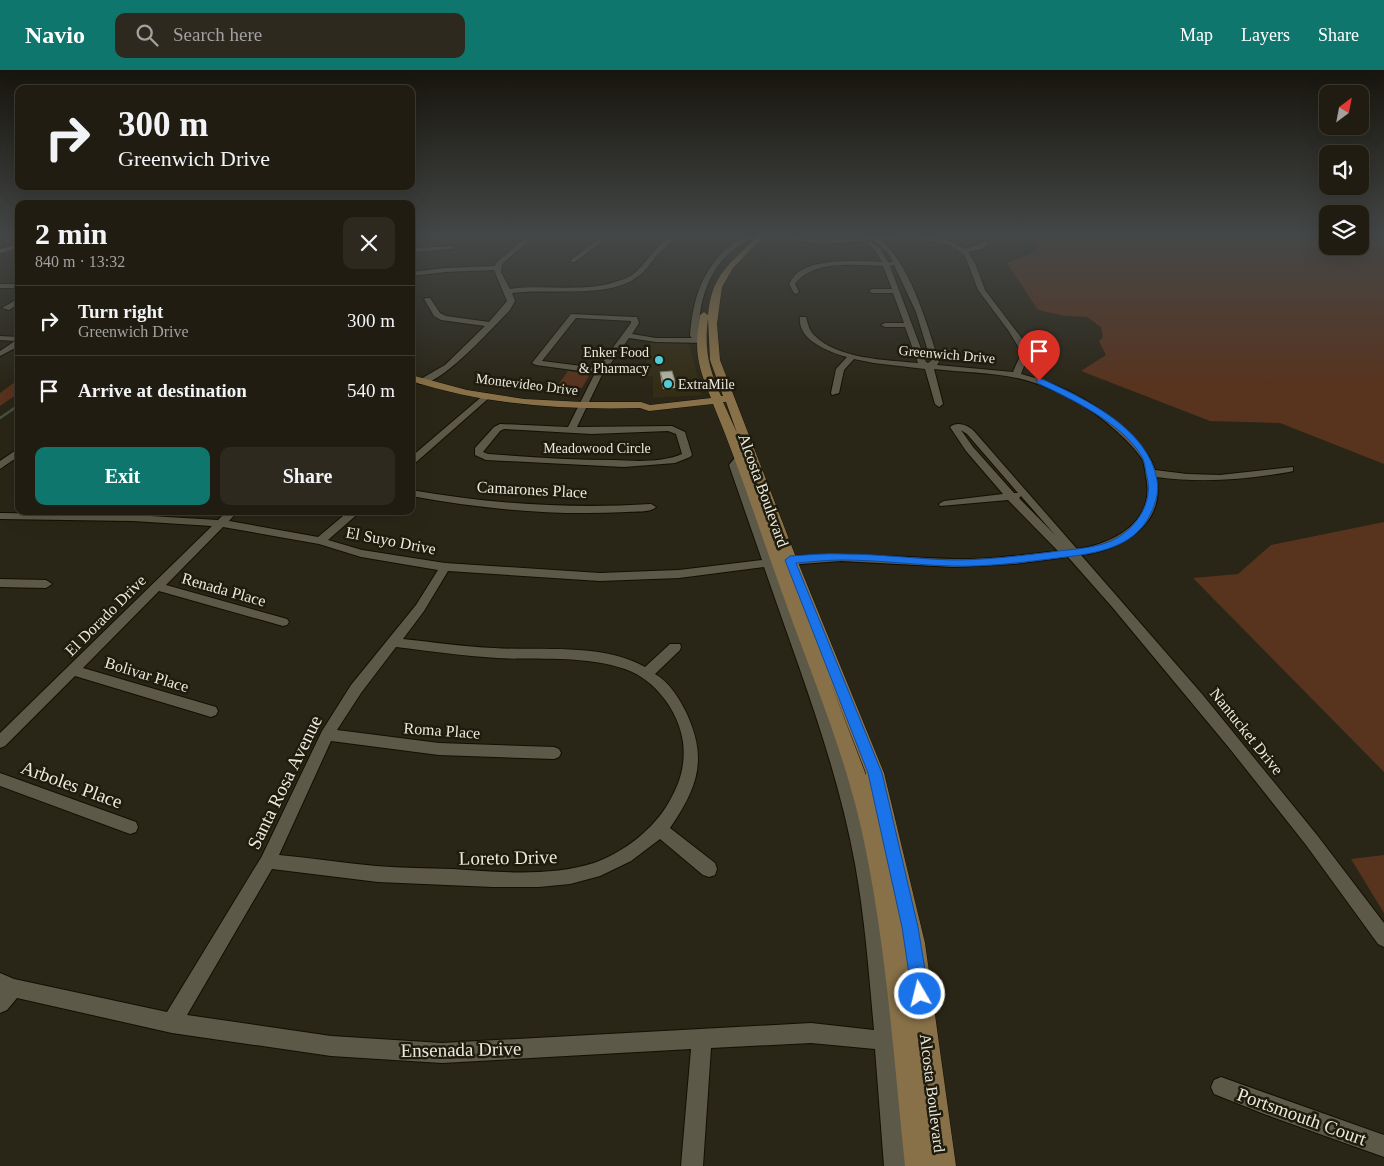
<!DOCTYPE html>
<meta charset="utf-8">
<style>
:root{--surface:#201c11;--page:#2d291f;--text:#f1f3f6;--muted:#a2a19f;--line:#3d3a31;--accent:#0f766e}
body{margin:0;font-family:Georgia,serif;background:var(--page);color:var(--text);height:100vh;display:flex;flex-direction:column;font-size:19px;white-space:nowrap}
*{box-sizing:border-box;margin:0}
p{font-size:16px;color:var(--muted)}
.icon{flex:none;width:28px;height:28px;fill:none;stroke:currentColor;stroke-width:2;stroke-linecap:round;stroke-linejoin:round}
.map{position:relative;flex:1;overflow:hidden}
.sheet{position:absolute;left:15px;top:130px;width:400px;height:315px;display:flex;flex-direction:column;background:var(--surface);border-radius:10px;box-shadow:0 5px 20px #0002,0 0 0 1px var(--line)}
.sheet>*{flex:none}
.guide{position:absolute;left:15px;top:15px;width:400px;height:105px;border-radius:10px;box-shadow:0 5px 20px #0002,0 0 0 1px var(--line);background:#201c11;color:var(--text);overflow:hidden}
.needle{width:32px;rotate:32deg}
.controls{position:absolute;left:1319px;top:15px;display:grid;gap:10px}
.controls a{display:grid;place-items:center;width:50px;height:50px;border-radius:10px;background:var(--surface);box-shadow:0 5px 20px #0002,0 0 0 1px var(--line);font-size:25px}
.pin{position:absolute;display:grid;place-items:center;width:42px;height:42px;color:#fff;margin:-51px -21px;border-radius:50% 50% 50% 0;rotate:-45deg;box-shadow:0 0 5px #0007}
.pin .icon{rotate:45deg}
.me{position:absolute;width:55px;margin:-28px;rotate:352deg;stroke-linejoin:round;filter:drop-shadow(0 0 4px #0008)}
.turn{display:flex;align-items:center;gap:18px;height:105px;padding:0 20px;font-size:22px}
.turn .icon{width:65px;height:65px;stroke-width:2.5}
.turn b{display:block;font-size:35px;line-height:42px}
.round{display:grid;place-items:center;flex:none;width:52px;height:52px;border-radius:10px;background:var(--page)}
.head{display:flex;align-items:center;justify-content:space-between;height:85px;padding:0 20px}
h1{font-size:30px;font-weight:700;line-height:38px}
.primary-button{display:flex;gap:10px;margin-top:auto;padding:10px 20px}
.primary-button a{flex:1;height:58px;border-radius:10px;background:var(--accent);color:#fff;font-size:20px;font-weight:700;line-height:58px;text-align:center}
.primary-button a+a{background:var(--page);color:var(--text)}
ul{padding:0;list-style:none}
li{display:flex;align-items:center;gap:15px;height:70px;padding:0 20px;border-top:1px solid var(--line)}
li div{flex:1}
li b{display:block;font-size:19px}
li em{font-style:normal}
header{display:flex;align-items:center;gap:30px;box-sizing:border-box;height:70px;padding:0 25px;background:var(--accent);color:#fff}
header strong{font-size:24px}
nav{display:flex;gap:28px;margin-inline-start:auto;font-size:18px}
.search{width:350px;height:45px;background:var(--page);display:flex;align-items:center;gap:12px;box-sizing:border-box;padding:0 18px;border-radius:10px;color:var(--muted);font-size:19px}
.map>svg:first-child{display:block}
</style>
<header>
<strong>Navio</strong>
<div class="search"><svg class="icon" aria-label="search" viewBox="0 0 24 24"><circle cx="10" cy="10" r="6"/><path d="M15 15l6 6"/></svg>Search here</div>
<nav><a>Map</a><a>Layers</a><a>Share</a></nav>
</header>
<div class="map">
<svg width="1384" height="1096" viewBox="0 0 1384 1096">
<rect width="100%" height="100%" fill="#2a2617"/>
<path fill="#332d16" d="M651,272l38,1 13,52 -49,3v-21l-6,-1 -1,-23z"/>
<path fill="#58331e" d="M1021,164h306l1,12h32v-12h24v230l-104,-41 -70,-2 -129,-50 25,-16 -7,-14 4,-4 -2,-10 -14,-10 -22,-1 -27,-6 -31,-47 29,-11 -1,-10z
M568,301l22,3 -8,14 -24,-3z
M19,309v14l-19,13v-13z
M1384,452v250l-191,-194 45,-4 33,-29z
M1384,785v58l-33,-54z"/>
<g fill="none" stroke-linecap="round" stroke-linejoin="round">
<path stroke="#465243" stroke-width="2.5" d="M0,348l19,-13"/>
<defs>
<path id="street" d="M530,164h7l-35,30 -1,8 9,17c34,-5 76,4 108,-8 4,-1 10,-3 14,-6 16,-11 28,-41 50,-41 -8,7 -17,13 -24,20 -7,8 -13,18 -21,23 -28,22 -90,11 -125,16l3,8 -5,9c-16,16 -70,77 -91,74v-4l26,-15 40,-39 -44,-6 -7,-4 -10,-17 2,-1h4l10,15 6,3 43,6 18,-21 -13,-31 -49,2 -34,4v-4l34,-4 50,-2 2,-4z
M605,164h7l-37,28h-4v-2z
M748,164c28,0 54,6 81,6 45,0 95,-16 136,9 6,-1 19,-8 23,-7v2l-6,5 -14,3 7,11 10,27 38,50 29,1 4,2 -4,2 -27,-1 3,12 -7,18c43,11 82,32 113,65 9,10 17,17 21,31l32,4 33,1 73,-8v4l-4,1c-45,8 -88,11 -133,5 11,47 -35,73 -75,78l121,139 115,141 67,88v24l-6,-3 -72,-99 -76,-96 -117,-141 -45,-51 -54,7 -60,3 -113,-6 -66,5c36,97 74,194 96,296 13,56 17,113 22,170l23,4 3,7 -3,7 -7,3 -14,-2 11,115h-22l-9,-117 -64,-6 -100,5 -8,118h-22l10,-117 -249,14 -111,-7 -159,-23 -155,-35 -10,12 -7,3v-40l14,6 153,33 95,-156 60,-125 29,-46 65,-80 22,-35 -77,-13 -42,-13 -96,-17 -57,58 121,34 2,3 -2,3 -4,1 -124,-35 -76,77 133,39 2,4 -2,4 -5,2 -136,-41 -70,70 -5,2v-15l212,-207 -79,-5 -133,-2v-6l133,2 85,5 9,-9h11l-9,10 89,16 31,-26h12l-33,29 34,10 83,13 155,10 79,-3 83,-10 -33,-95 9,-11 3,-1 5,3 -7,9 34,93c61,-7 118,-1 179,1 35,1 71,-4 106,-8l-50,-51 -68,6 -1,-2 5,-3 59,-7 -37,-43 -16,-24c7,-6 17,-2 23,3l104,119c37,-5 79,-28 69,-72 -1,-5 -1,-13 -4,-18 -11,-18 -47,-48 -65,-57 -14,-7 -28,-15 -42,-19 -31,-11 -68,-10 -101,-14l9,35 -4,3 -4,-3 -10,-35 -51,-6 -20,-4 -10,11 -5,23 -7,2 -1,-2 5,-24 11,-12c-18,-5 -50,-17 -47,-40h6c2,7 3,13 8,18 23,24 72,25 104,28l-13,-36h-20l-4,-2 4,-2h19l-11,-30h-21l-3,-2 3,-2h20l-9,-23c-26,-1 -70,-7 -88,18l4,8 -3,2 -2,-1 -5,-9c2,-3 4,-7 7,-10 18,-16 63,-13 86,-12l-7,-12 -8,-7 3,-2 10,7 8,14h5l-5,-9 -14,-13 -52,4 -65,-9 -3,2c-42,20 -54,55 -56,98l8,4v4l-50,-1 -27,-4 -28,39 -24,50 95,-1 13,6 7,23 -2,2 -15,6 -51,4 -138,-7 -11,-5v-7l19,-21 6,-3 68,3 27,-54 -59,-8 -4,-2 39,-49 63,3h3l2,6 -7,11 24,4h36l-2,-2c3,-44 17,-80 58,-102zM919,169l31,6 15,11 13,34 30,40 11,18 1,8 -7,16 -76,-7 2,-3c-12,-38 -28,-96 -58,-122zM894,195l22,47 15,49 -3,2 -2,-1 -36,-96zM576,248l55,3v2l-33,45 -56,-7zM504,359l88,5 76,-3 8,3 6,20c-21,9 -47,7 -69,6 -42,0 -84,-3 -125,-6l-5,-2 17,-21zM961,360l6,4 51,59h-4l-41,-46zM1021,426l35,40 -37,-38zM764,497c33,96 73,197 91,297 10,55 14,110 19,166l-63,-7 -369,20 -111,-7 -144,-21 85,-146 106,13 115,5h46l31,-3 30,-8 31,-15 29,-22 43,36 6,2 6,-2 2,-6 -2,-6 -45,-35c28,-41 38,-69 16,-116 -7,-14 -17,-30 -31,-38l25,-24 1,-3 -1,-3h-10l-25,23c-42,-24 -104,-16 -151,-19 -30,-1 -61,-6 -91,-9l21,-28 24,-40 152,10 79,-3zM396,577c34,4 67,9 101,11 42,2 88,-3 128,11 30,10 54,43 58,73 3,25 -4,44 -17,65 -16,25 -44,46 -72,56 -45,14 -96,9 -141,6 -26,-1 -52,-1 -77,-3 -32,-3 -65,-8 -97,-11l52,-114 108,14 115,4 5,-2 2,-4 -2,-4 -5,-2 -115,-4 -102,-13 24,-37z
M454,176l-2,3 -41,3v-4z
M0,214h19v4h-19z
M19,228v5l-10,7 -7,-2z
M0,266l19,1v9l-19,10v-5l15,-10 -15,-1z
M486,323l3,1v4l-75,66 -3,1v-8z
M19,378v8l-19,13v-8z
M411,420c80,14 159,19 240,14l5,3c-6,6 -20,4 -29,5 -72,4 -145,-3 -216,-16z
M0,509l46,1 6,4 -6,4 -46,-1z
M0,703l136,49 2,5 -2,5 -6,2 -130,-48z
M1221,1007l163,58v22l-120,-43 -50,-20 -3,-7 3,-7z"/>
<path id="secondary" d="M759,164h7l-33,34 -11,19 -5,37 3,36 77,200 87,213 41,170 31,223h-51c-11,-105 -18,-211 -39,-315 -16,-84 -49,-162 -78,-242 -25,-68 -47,-138 -75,-205l-64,7 -9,-3c-78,2 -154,-3 -229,-27v-6l56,15 57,9 59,3h58l9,3 61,-7c-14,-33 -17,-48 -11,-83l4,-3 4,3c4,-44 25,-52 51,-81zM708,249l2,41 13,36h-2c-12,-27 -17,-47 -13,-77zM723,332h3l11,31zM830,611l36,92v2z
M19,174v4l-19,5v-4z"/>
</defs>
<use href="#street" stroke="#130f03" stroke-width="2"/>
<use href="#secondary" stroke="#130f03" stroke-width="1"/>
<use href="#street" fill="#5d5948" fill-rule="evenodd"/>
<use href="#secondary" fill="#887148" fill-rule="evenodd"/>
</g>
<path fill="#9b9e8e" d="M660,302l15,9v7l-12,1 -2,-9z"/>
<path fill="#b4b8a5" stroke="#7e8174" d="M672,301l3,10h-12l-3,-9z"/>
<linearGradient id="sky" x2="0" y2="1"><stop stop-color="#17150d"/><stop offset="0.52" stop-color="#444747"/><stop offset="1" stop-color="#444747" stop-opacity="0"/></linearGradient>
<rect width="1384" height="318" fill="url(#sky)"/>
<path fill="#1a73e8" stroke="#114b97" d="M1037,309h5c43,20 106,49 115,101 2,12 -1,22 -6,33 -18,39 -63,41 -101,46 -33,4 -65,8 -98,7 -37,-1 -74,-6 -110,-6 -15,0 -31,2 -46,3l86,210 36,154 11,67 -3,6 -6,3 -6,-3 -2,-6 -10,-67 -34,-154 -83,-213 5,-4c18,-1 35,-3 53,-2 37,0 73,5 110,6 33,0 65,-4 98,-8 20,-3 41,-3 60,-11 23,-10 43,-37 36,-64 -1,-5 -2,-13 -4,-18 -17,-34 -73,-61 -106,-76z"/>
<g fill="#52cbd9" stroke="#201c0d" stroke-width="2">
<circle cx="659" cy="290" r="5"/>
<circle cx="668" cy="314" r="5"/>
</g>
<g text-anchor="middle" stroke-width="5" stroke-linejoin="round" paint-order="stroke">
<g font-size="14" fill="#ebe9df" stroke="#201c0d" text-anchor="end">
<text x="649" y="287">Enker Food<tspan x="649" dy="16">&amp; Pharmacy</tspan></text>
<text x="678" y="319" text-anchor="start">ExtraMile</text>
</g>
<g font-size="14" fill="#ebe9df" stroke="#201c0d">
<text transform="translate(947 284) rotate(5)" y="5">Greenwich Drive</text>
<text transform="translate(527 314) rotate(7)" y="5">Montevideo Drive</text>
<text x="597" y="383">Meadowood Circle</text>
</g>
<g font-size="16" fill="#ebe9df" stroke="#201c0d">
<text transform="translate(532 419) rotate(3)" y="6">Camarones Place</text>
<text transform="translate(764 420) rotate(70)" y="6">Alcosta Boulevard</text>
<text transform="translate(391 470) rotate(11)" y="6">El Suyo Drive</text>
<text transform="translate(224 519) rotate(16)" y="6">Renada Place</text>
<text transform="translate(105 545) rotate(-45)" y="6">El Dorado Drive</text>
<text transform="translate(147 604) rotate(17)" y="6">Bolivar Place</text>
<text transform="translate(442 660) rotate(4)" y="6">Roma Place</text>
<text transform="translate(1247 661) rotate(51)" y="6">Nantucket Drive</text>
<text transform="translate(933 1023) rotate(83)" y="6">Alcosta Boulevard</text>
</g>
<g font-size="19" fill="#ebe9df" stroke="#201c0d">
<text transform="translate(284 712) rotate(-64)" y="7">Santa Rosa Avenue</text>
<text transform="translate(72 714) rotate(20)" y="7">Arboles Place</text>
<text transform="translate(508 787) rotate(-1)" y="7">Loreto Drive</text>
<text transform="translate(461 979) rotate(-1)" y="7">Ensenada Drive</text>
<text transform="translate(1302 1046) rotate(20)" y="7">Portsmouth Court</text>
</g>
</g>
</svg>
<div class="controls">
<a><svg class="needle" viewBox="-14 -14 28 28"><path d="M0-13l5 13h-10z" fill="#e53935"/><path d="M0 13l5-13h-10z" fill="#a2a19f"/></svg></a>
<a><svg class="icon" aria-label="sound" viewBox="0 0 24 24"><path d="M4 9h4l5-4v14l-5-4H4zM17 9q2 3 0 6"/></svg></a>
<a><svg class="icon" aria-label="layers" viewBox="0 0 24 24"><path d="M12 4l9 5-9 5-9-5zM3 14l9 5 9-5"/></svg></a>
</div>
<div class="pin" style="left:1039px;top:311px;background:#d93025"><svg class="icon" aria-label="arrive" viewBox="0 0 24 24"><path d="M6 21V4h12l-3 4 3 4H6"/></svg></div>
<svg class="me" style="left:920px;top:924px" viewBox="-20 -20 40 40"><circle r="17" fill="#1a73e8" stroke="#fff" stroke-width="3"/><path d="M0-11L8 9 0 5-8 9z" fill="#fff"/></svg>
<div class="guide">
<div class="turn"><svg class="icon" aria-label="right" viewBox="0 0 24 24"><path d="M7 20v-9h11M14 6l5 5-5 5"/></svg><div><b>300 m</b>Greenwich Drive</div></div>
</div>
<section class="sheet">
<div class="head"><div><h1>2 min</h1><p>840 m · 13:32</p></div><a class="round"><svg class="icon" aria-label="close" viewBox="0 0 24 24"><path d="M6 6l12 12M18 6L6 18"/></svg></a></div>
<ul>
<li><svg class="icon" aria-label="right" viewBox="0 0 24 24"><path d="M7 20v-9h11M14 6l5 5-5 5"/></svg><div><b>Turn right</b><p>Greenwich Drive</p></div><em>300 m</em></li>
<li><svg class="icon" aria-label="arrive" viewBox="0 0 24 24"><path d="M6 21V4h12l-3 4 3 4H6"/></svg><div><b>Arrive at destination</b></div><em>540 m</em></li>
</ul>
<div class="primary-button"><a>Exit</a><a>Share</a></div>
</section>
</div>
